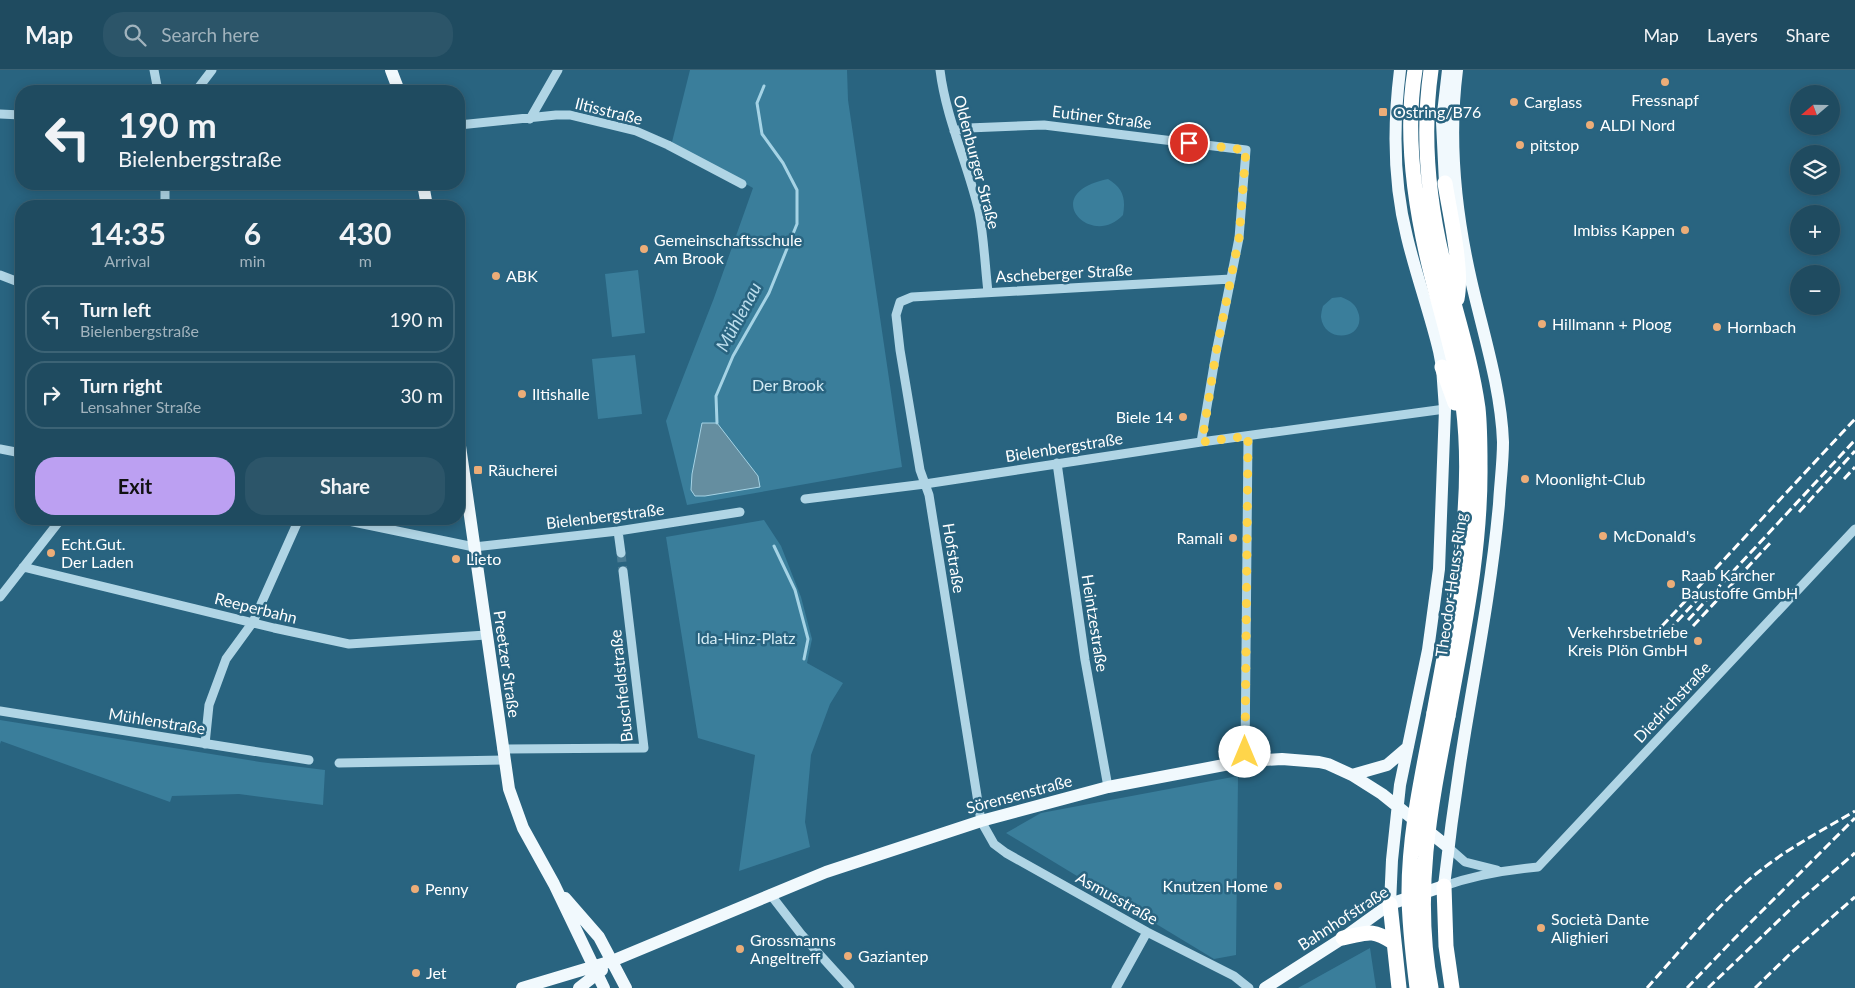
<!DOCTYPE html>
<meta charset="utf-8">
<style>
:root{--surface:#1f4b60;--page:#2c5569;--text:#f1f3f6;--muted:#a1b3bd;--line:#3c6375;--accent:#bca0f2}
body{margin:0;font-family:Lato,sans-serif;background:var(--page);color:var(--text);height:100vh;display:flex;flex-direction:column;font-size:19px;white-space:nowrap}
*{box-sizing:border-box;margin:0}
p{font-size:16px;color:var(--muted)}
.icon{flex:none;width:28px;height:28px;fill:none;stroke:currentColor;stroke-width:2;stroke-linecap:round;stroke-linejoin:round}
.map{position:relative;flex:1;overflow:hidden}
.details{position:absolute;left:15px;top:130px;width:450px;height:325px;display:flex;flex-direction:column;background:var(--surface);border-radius:20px;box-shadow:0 2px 12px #0003,0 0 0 1px var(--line)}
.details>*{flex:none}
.hud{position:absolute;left:15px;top:15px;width:450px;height:105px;border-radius:20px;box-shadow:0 2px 12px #0003,0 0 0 1px var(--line);background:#1f4b60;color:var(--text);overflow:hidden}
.needle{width:32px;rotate:250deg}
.controls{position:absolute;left:1790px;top:15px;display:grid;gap:10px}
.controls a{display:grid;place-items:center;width:50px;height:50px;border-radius:50%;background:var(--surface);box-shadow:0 2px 12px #0003,0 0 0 1px var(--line);font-size:25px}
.pin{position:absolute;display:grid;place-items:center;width:42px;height:42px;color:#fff;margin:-21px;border:2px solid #fff;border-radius:50%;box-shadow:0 1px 5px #0007}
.me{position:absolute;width:55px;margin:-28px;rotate:0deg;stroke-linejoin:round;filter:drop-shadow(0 0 4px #0008)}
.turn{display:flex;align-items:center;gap:18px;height:105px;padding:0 20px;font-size:22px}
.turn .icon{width:65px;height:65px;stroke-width:2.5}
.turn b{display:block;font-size:35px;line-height:42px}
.eta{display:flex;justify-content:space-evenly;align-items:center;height:85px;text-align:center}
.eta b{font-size:30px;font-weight:700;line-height:35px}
.cta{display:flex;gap:10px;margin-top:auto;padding:10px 20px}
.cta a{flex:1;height:58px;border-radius:20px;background:var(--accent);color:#111;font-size:20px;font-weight:700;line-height:58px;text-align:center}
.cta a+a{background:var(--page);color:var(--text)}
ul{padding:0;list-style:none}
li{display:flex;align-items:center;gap:15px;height:68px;margin:0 10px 8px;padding:0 10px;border:2px solid var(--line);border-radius:20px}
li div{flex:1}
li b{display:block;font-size:19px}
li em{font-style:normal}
header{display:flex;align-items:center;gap:30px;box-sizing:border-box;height:70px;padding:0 25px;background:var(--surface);border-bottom:1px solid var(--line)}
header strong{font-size:24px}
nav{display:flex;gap:28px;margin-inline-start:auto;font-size:18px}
.search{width:350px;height:45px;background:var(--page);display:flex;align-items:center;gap:12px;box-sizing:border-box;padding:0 18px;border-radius:20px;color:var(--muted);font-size:19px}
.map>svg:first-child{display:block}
</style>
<header>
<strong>Map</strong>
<div class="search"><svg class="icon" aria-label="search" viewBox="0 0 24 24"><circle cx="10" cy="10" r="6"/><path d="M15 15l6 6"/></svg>Search here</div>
<nav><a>Map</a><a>Layers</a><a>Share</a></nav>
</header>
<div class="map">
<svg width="1855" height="918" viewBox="0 0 1855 918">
<rect width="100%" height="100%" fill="#296480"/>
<path fill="#3a7e9b" d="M690,0h157l1,30 54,367 -215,38 -21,-84 48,-123 39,-110 -81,-46z
M1108,109c15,9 18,19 15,36 -32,35 -86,-22 -15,-36z
M638,200l7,63 -33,4 -7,-63z
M1341,227c10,4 15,7 18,18 5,25 -35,29 -38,2 0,-3 1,-8 2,-11l9,-8z
M635,285l7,59 -44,5 -6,-60z
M764,450l17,26 20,51 11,42 -5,24 36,20 -13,21 -19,51 -6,67 5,25 -71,24 16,-116 -57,-17 -32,-201z
M0,650l260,42 65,8 -2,35 -84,-11 -67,2 -2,6 -169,-61 -1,3z
M1238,706l-2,179 -22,4 -208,-126 35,-20z
M1370,878l6,40h-78z"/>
<path fill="#658ea0" stroke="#a5d3e5" d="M702,353h15l41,53 2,11 -55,9h-10l-4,-6 1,-16z"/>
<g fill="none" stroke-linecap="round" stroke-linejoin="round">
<path stroke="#a5d3e5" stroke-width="3" d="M717,353l-1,-27 17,-40 36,-63 28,-69v-34l-14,-27 -21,-29 -5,-31 7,-17
M774,476l21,44 13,49 -4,20"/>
<path stroke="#497b93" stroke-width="9" stroke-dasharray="9 4.5" stroke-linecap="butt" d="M621,483l2,18"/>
<path stroke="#b0d5e5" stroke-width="9" d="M154,0l4,21
M940,0c6,49 28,94 39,142 5,26 6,54 9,80
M196,21l16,-21
M0,44l21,1
M530,49l28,-49
M459,55l97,-10h14l66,16 32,14 74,39
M954,61l14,-3 76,-3 202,25 -7,88 -23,115 -15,89
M165,114v22
M0,205l21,8
M1231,209l-319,18 -12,5 -4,13 4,35 20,120 9,25 52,326 13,23 12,9 141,79 87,44 15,12
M0,379l21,4
M1057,393l28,197 23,127
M805,429l120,-15 276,-42 244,-33
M339,449l135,28 144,-16 122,-19
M618,461l3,22
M23,497l251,61 75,16 137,-9
M0,527l61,-78
M0,641l309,49
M205,674l4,-39 17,-46 27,-37 46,-103
M502,679l142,-1 -21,-177
M1245,691l3,-325
M339,693l165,-3
M1448,777l17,15 32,8
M1444,816c31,-11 61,-16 94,-19l317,-338
M770,824l31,40 49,54
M1116,918l31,-56"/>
<path stroke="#f1f9fd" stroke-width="12" d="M391,0l8,21
M1445,113l-3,-61 6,-52
M423,114l4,22
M459,369l50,350 14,39 31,56 50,104
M1352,705l35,-10 21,-18
M565,828l34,39 27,51
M1390,834l2,-44 8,-75 28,-135 11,-81 6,-160 -3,-42 -3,-16c-9,-38 -23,-76 -32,-114 -14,-55 -14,-111 -7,-167
M522,918l90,-27 214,-89 155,-51 127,-34 137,-26 37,-2 37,3 9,2 24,11 30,19 66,53
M579,918l23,-18
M1265,918l78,-50 47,-34 54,-18c7,-63 16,-126 27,-189 11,-64 22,-127 28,-193 1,-20 4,-41 4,-62 -2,-54 -20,-109 -32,-162 -16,-70 -23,-139 -14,-210"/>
<path stroke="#fff" stroke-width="15" d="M1415,0c-11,66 0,138 16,203 11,44 25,87 32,132 13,104 -11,207 -29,308
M1431,0c-9,64 -3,129 12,191 12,50 28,97 35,147 2,19 2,38 2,57 1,86 -17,167 -32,251
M1445,113c5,32 18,86 12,116
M1442,297l13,36
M1444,816l2,60 6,42
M1390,834l9,84
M1343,868c25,-5 27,-10 50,4"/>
<path stroke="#fff" stroke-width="3" stroke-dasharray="9 4" stroke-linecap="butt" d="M1844,409l11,-12
M1799,442l56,-61
M1688,550l167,-180
M1662,556l193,-207
M1693,556l79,-85
M1668,561l29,-31
M1647,918c36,-40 71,-85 114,-118 29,-23 62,-40 94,-59
M1687,918l46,-48 122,-122
M1708,918l90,-86 57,-49
M1755,918l37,-36 63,-55"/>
<path stroke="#fff" stroke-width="15" d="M1417,918c-4,-32 -8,-64 -8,-96 0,-60 14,-120 25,-179
M1431,918c-18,-94 -1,-180 17,-272"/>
</g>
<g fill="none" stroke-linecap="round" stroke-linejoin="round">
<path stroke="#ffd54a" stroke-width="9" stroke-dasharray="0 16.2" d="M1189,73l57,7 -7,88 -23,115 -14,89 46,-6 -3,316"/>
</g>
<g fill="#ecad78" stroke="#296480" stroke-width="2">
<circle cx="1665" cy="12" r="5"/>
<circle cx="1514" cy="32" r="5"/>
<rect x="1378" y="37" width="10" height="10" rx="2.5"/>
<circle cx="1590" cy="55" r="5"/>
<circle cx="1520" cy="75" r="5"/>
<circle cx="1685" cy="160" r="5"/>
<circle cx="644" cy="179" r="5"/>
<circle cx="496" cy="206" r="5"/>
<circle cx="1542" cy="254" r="5"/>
<circle cx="1717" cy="257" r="5"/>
<circle cx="522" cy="324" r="5"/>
<circle cx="1183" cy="347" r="5"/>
<rect x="473" y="395" width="10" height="10" rx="2.5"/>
<circle cx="1525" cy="409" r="5"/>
<circle cx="1603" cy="466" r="5"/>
<circle cx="1233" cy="468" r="5"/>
<circle cx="51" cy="483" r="5"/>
<circle cx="456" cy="489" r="5"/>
<circle cx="1671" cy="514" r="5"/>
<circle cx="1698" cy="571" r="5"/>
<circle cx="1278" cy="816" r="5"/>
<circle cx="415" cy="819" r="5"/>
<circle cx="1541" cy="858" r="5"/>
<circle cx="740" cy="879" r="5"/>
<circle cx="848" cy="886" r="5"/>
<circle cx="416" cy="903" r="5"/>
</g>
<g text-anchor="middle" stroke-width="5" stroke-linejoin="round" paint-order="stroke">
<g font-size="16" fill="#fff" stroke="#296480" text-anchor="start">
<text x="1665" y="36" text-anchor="middle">Fressnapf</text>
<text x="1524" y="38">Carglass</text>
<text x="1393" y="48">Ostring/B76</text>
<text x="1600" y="61">ALDI Nord</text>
<text x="1530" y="81">pitstop</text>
<text x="1675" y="166" text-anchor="end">Imbiss Kappen</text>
<text x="654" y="176">Gemeinschaftsschule<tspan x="654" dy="18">Am Brook</tspan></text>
<text x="506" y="212">ABK</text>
<text x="1552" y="260">Hillmann + Ploog</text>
<text x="1727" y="263">Hornbach</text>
<text x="532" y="330">Iltishalle</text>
<text x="1173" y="353" text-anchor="end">Biele 14</text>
<text x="488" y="406">Räucherei</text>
<text x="1535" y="415">Moonlight-Club</text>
<text x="1613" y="472">McDonald's</text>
<text x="1223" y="474" text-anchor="end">Ramali</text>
<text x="61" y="480">Echt.Gut.<tspan x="61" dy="18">Der Laden</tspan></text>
<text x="466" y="495">Lieto</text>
<text x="1681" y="511">Raab Karcher<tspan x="1681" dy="18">Baustoffe GmbH</tspan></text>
<text x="1688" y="568" text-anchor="end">Verkehrsbetriebe<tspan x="1688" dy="18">Kreis Plön GmbH</tspan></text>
<text x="1268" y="822" text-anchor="end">Knutzen Home</text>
<text x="425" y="825">Penny</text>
<text x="1551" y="855">Società Dante<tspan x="1551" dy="18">Alighieri</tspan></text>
<text x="750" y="876">Grossmanns<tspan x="750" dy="18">Angeltreff</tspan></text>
<text x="858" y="892">Gaziantep</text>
<text x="426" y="909">Jet</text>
</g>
<g font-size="16" fill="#fff" stroke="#296480">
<text transform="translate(609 41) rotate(14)" y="6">Iltisstraße</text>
<text transform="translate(1102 47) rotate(7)" y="6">Eutiner Straße</text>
<text transform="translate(977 92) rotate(75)" y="6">Oldenburger Straße</text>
<text transform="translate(1064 203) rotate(-3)" y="6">Ascheberger Straße</text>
<text transform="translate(1064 377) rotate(-9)" y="6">Bielenbergstraße</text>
<text transform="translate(605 446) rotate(-7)" y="6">Bielenbergstraße</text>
<text transform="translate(954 488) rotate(81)" y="6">Hofstraße</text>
<text transform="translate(1451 515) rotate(-82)" y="6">Theodor-Heuss-Ring</text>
<text transform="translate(256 538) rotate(14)" y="6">Reeperbahn</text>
<text transform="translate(1095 553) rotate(81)" y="6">Heintzestraße</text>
<text transform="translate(507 594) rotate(82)" y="6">Preetzer Straße</text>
<text transform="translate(621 616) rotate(-96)" y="6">Buschfeldstraße</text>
<text transform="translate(1672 632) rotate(-47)" y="6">Diedrichstraße</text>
<text transform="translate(157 651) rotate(9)" y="6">Mühlenstraße</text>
<text transform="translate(1019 724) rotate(-15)" y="6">Sörensenstraße</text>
<text transform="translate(1117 828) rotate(29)" y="6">Asmusstraße</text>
<text transform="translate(1343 848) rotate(-33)" y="6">Bahnhofstraße</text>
</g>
<g font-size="16" fill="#d3ebf4" stroke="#296480">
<text x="788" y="321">Der Brook</text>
<text x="746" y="574">Ida-Hinz-Platz</text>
</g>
<g font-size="18" font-style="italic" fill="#bcdeed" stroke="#296480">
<text transform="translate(739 247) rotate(-62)" y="6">Mühlenau</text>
</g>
</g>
</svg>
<div class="controls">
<a><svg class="needle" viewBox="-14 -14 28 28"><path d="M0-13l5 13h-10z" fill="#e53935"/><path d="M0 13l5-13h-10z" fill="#a1b3bd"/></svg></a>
<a><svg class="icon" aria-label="layers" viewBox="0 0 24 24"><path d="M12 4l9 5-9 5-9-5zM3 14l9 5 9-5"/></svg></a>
<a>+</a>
<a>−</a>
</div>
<div class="pin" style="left:1189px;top:73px;background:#d93025"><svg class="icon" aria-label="arrive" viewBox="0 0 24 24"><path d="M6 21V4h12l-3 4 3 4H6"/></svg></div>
<svg class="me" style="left:1245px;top:682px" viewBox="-20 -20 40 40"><circle r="19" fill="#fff"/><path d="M0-13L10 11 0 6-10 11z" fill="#ffd54a"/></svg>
<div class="hud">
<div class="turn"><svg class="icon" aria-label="left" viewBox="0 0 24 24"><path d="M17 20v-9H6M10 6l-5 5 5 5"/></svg><div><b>190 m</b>Bielenbergstraße</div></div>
</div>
<section class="details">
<div class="eta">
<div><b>14:35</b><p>Arrival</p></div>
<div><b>6</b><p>min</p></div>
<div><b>430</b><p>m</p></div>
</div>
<ul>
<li><svg class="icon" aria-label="left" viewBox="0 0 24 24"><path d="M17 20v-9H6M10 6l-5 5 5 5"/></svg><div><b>Turn left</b><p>Bielenbergstraße</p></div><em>190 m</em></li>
<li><svg class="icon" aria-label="right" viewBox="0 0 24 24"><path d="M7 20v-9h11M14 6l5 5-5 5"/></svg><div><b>Turn right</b><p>Lensahner Straße</p></div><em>30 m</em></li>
</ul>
<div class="cta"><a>Exit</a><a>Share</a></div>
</section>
</div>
